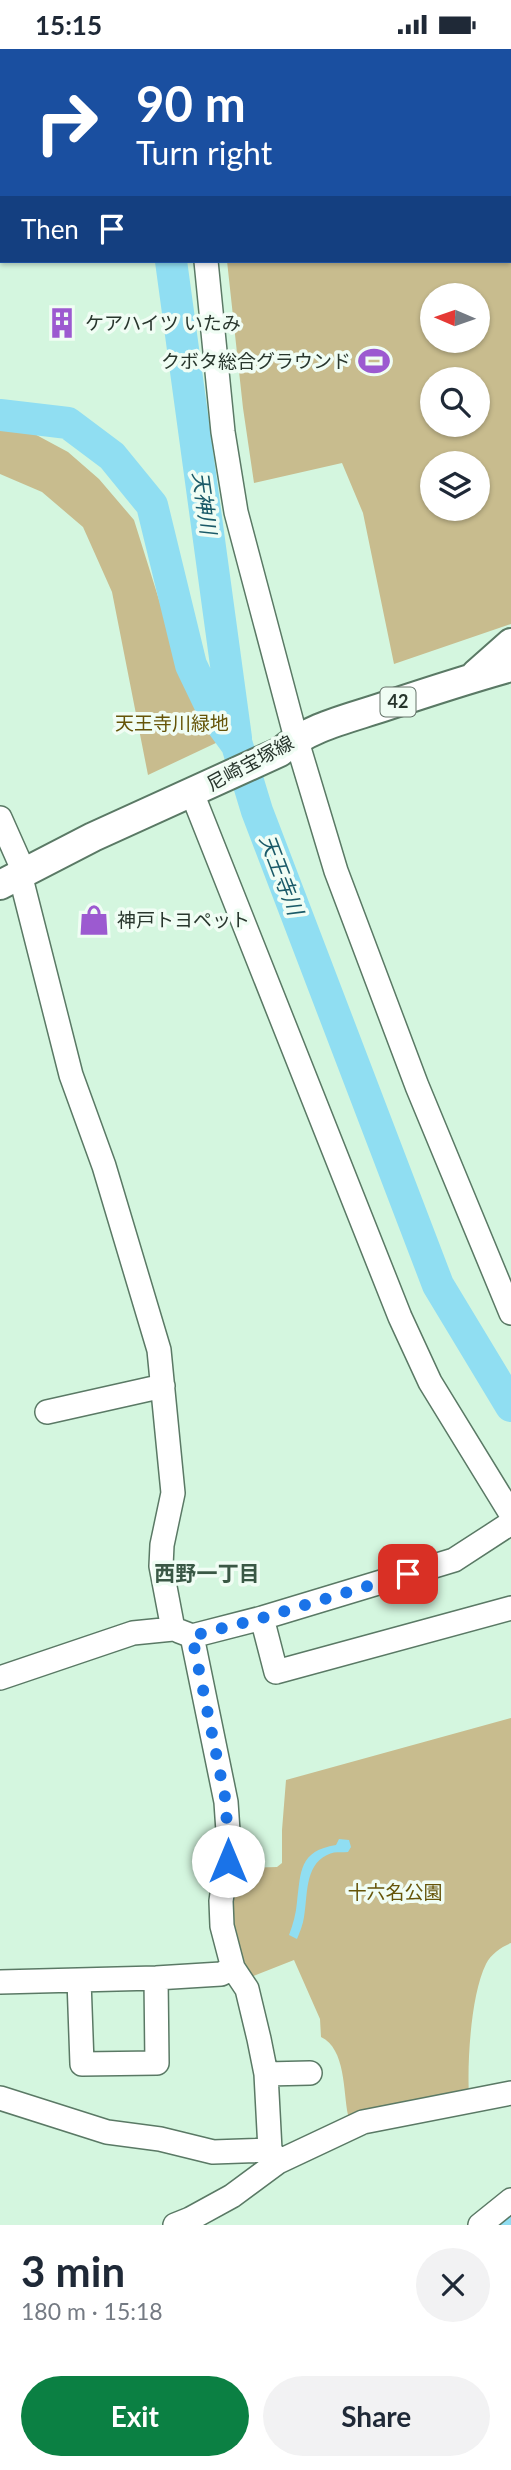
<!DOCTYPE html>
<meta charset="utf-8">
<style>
:root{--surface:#fff;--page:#f2f2f3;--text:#1f2937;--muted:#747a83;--accent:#0b8043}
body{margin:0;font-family:Lato,"Noto Sans JP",sans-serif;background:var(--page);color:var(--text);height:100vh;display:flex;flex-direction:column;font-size:26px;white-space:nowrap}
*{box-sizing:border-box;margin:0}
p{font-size:23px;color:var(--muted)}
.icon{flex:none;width:38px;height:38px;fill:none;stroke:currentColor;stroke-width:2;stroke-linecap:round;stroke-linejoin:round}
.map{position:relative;height:2176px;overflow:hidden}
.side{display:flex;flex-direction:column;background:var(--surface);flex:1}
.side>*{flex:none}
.hud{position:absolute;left:0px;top:0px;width:511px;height:214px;box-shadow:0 2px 5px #0004;background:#1a4fa0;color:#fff;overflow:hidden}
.needle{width:46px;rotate:272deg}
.buttons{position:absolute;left:420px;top:234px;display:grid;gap:14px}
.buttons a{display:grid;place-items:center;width:70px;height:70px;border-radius:50%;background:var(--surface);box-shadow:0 2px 5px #0004;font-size:35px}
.pin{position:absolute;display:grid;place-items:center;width:60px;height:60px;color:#fff;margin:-30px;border-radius:14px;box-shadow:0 4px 10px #0006}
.me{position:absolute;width:77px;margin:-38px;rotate:0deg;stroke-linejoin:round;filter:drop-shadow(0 0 5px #0008)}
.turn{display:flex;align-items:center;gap:24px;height:147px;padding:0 21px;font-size:32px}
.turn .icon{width:91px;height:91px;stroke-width:2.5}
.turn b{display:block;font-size:49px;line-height:60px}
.then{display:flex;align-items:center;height:66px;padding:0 21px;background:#0003;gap:14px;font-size:26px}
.round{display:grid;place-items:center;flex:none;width:74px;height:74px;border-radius:37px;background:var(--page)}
.overview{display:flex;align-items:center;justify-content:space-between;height:119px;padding:0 21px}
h1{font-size:42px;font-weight:700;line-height:52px}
.primary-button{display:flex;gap:14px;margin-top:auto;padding:14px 21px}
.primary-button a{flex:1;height:80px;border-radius:42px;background:var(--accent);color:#fff;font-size:28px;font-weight:700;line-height:80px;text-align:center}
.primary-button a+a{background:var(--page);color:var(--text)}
.status{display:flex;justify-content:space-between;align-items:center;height:49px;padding:0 35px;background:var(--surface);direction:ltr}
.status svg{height:19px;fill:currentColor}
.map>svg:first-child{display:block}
</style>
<div class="status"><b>15:15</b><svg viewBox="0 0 49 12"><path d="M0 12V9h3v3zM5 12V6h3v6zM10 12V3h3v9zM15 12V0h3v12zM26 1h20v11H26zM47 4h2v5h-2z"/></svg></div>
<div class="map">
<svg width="511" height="2176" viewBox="0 0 511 2176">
<rect width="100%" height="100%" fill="#d4f6df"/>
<path fill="#c8bc8e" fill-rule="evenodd" d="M206,0h305v575l-117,40 -31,-151 -21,-50 -88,20 -11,-75 -16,-147h282v-210zM432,247h46v45h-46zM432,331h46v45h-46zM432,415h46v45h-46z
M0,374l29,8 39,21 31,27 35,41 42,134 42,88 -70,33 -36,-183 -29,-65 -41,-35 -42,-18z
M511,1669v225c-10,4 -20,11 -25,21 -15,30 -19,98 -17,131l-113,25 -8,-5c-5,-24 -2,-66 -27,-78l-1,-18 -26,-59 -48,19 -17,-45 5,-58 6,-1 3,-7 34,-1 5,-4v-33l4,-50z"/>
<path fill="#90def2" d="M339,1790l10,1 2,7 -3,5c-7,1 -14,-1 -21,3 -23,11 -19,42 -23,62 -1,7 -4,15 -7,22l-8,-4c4,-11 7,-21 8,-33 4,-31 2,-51 39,-57z"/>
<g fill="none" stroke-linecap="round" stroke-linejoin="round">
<path stroke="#90def2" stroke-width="19" d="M503,2176l8,-7"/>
<path stroke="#90def2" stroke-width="32" d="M143,0v2
M171,212l65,477
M0,366l68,8 44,33 40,49 39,160 24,50 22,30 20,66 181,474 73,121"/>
<defs>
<path id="minor" d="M186,0v2
M206,212l17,171 13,80 60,226 40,133 81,215 94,227
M192,744l208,524 30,65 81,132
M0,769l24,54
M47,1363l116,-26
M262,1569l14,54 235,-64
M179,1582l13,5 70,-18 192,-58 57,-37
M192,1587l34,166 3,44 -8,55 1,25 11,42 14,21 12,50 7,35 4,76
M0,1629l133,-45 40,-4 -12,-63 1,-21 11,-52 -14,-143 -55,-184 -33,-91 -51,-201
M79,1931l3,84 75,-1 -1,-85
M0,1933l156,-4 65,-4 12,-6
M266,2025l44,-1
M0,2049l107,34 53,7 53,13 57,-2 8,11
M175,2176l15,-6 42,-23 46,-34 85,-40 148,-29
M480,2176l31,-25"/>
<path id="major" d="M476,625l35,-31
M0,836l93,-48 187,-85c29,-25 67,-33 103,-45 42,-14 85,-28 128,-40"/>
</defs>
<use href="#minor" stroke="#5a7965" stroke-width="26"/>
<use href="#major" stroke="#5a7965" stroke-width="32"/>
<use href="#minor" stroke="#fff" stroke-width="23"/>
<use href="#major" stroke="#fff" stroke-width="28"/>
</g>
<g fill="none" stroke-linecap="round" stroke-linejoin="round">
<path stroke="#1a73e8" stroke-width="12" stroke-dasharray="0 21.6" d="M228,1812l-2,-59 -34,-166 70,-18 146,-44"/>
</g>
<defs>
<symbol id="building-bare" viewBox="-9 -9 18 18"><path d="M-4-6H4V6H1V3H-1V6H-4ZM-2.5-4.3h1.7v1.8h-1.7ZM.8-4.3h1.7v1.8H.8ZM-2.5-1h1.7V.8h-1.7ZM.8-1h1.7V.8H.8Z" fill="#9c5ad0" stroke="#f0fdf4" stroke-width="2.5" paint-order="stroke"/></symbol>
<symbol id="stadium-bare" viewBox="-9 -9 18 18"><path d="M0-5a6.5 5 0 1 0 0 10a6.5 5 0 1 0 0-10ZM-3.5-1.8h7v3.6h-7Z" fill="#9c5ad0" stroke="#f0fdf4" stroke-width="2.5" paint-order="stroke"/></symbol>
<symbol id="shop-bare" viewBox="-9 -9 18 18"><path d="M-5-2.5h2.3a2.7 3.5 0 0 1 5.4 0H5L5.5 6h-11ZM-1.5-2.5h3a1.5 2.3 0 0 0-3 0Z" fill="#9c5ad0" stroke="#f0fdf4" stroke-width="2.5" paint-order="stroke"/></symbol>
</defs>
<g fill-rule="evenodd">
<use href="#building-bare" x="40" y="252" width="44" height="44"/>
<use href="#stadium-bare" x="352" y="290" width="44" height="44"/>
<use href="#shop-bare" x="72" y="849" width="44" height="44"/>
</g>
<g text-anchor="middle" stroke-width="7" stroke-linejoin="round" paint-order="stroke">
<rect fill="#f0fdf4" stroke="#647269" stroke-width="2" x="380.5" y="638.5" width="35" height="29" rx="5"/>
<g font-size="18" font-weight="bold" fill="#28362d">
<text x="398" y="659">42</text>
</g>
<g font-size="19" fill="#28362d" stroke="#f0fdf4" text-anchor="start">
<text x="85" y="281">ケアハイツ いたみ</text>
<text x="351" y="319" text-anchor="end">クボタ総合グラウンド</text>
<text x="117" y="878">神戸トヨペット</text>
</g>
<g font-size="19" fill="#655408" stroke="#f0fdf4">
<text x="172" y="681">天王寺川緑地</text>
<text x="395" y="1850">十六名公園</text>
</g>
<g font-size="19" fill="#28362d" stroke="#f0fdf4">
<text transform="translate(250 714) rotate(-28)" y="7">尼崎宝塚線</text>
</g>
<g font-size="21" font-style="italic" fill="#1a5a68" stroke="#f0fdf4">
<text transform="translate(204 454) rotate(82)" y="7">天神川</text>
<text transform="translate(281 826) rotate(69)" y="7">天王寺川</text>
</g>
<g font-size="21" font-weight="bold" fill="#3a5845" stroke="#f0fdf4">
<text x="207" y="1532">西野一丁目</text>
</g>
</g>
</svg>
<div class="buttons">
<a><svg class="needle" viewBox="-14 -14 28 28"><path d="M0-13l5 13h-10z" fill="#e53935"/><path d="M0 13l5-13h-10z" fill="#747a83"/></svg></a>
<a><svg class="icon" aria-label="search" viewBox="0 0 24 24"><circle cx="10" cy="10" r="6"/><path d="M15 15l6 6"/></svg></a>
<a><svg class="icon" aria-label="layers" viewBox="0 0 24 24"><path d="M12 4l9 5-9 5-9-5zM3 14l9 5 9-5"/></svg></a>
</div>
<div class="pin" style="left:408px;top:1525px;background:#d93025"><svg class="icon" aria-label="arrive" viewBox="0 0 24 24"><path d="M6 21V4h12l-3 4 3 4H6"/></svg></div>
<svg class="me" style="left:228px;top:1812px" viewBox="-20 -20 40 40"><circle r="19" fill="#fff"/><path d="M0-13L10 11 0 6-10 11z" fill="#1a73e8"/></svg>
<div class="hud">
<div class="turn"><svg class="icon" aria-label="right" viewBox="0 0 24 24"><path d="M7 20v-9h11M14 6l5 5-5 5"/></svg><div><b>90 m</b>Turn right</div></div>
<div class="then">Then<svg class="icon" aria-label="arrive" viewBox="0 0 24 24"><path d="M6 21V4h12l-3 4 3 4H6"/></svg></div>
</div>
</div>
<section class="side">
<div class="overview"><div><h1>3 min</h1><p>180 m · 15:18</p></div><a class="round"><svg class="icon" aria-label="close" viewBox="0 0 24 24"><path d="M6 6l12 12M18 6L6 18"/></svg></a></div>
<div class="primary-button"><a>Exit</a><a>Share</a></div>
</section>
